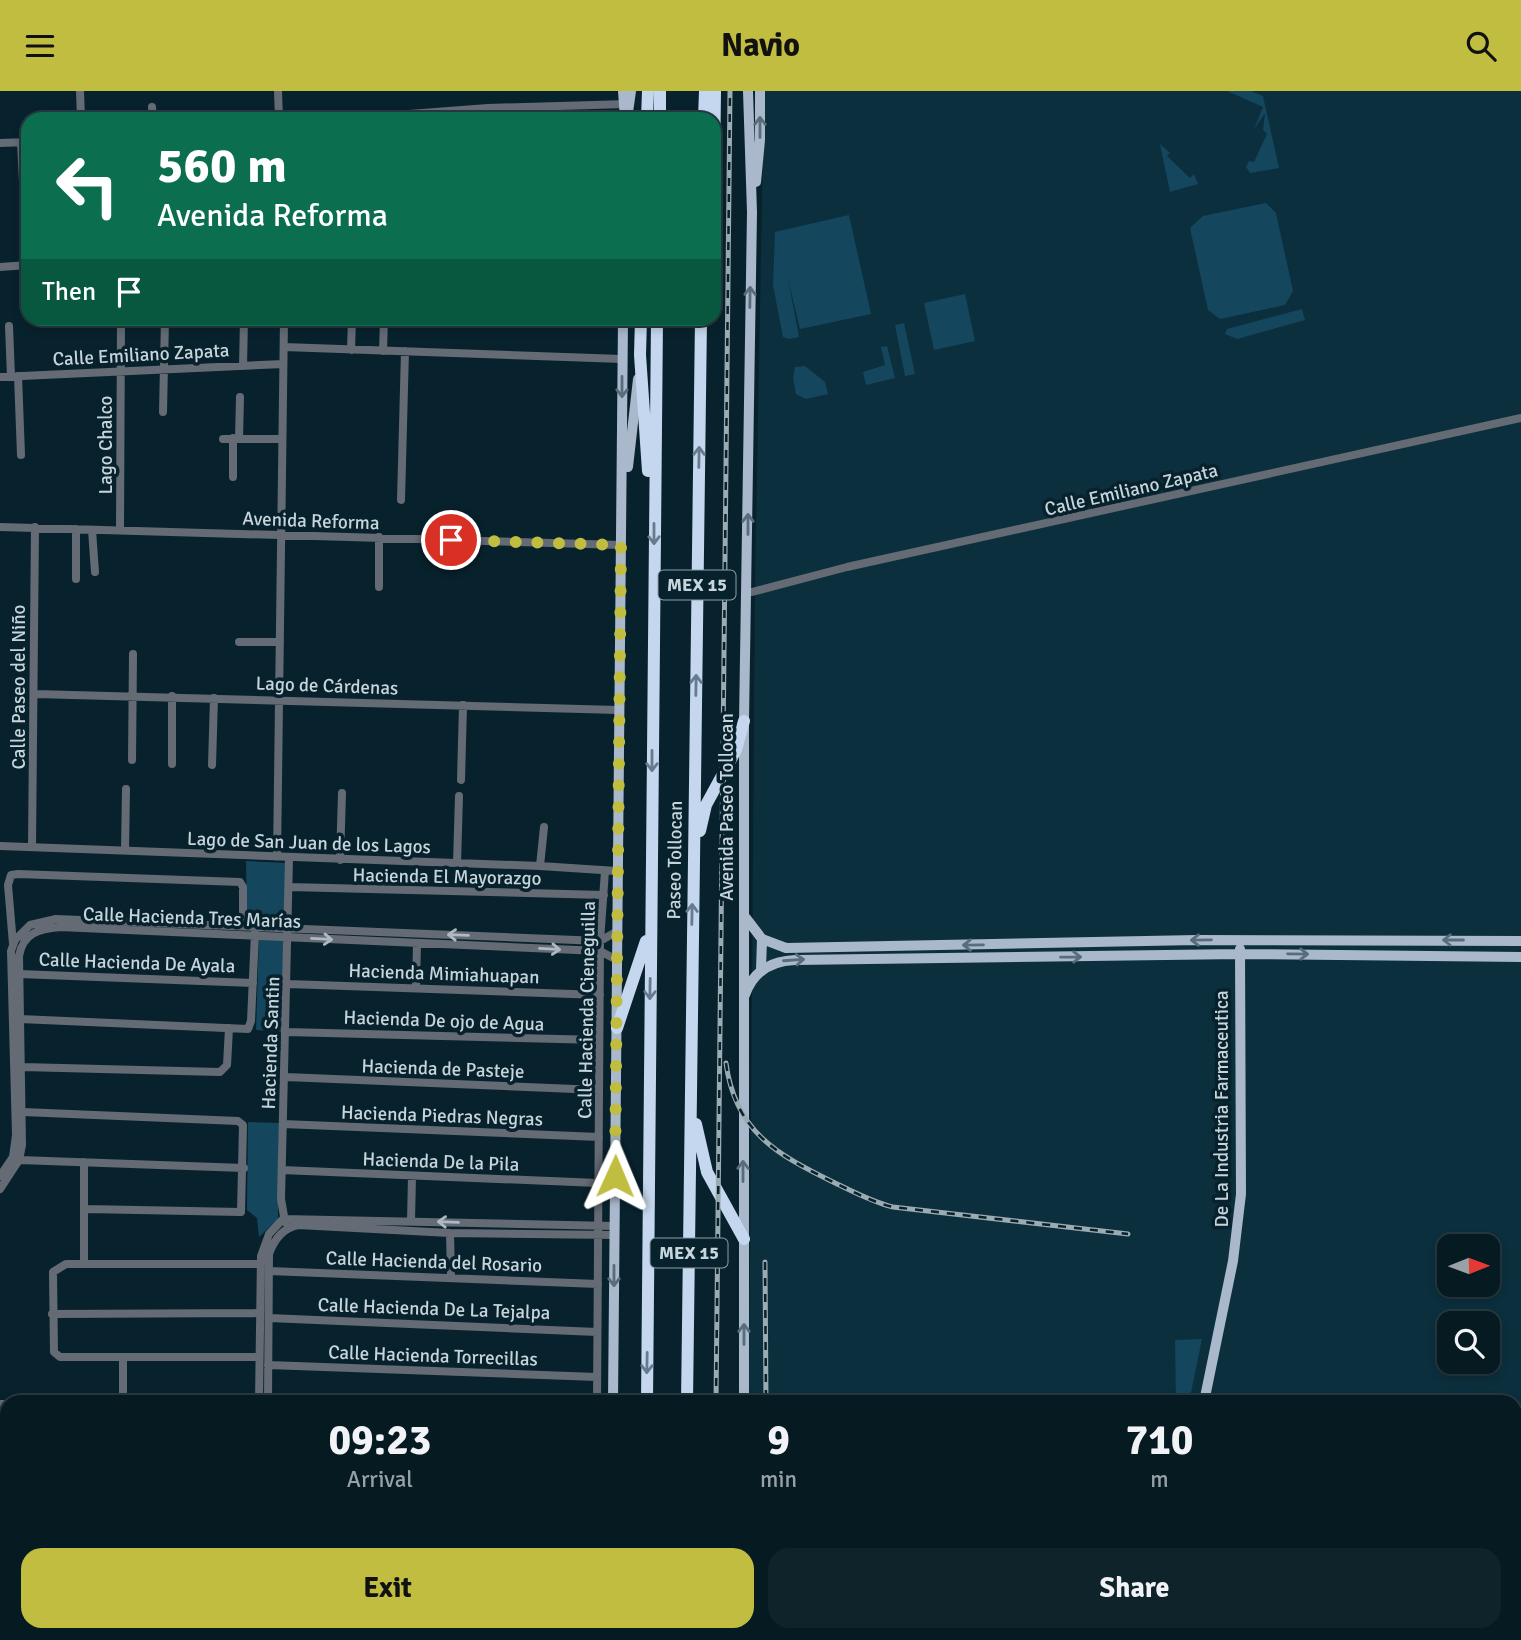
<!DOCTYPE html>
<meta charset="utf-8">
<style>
:root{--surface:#061a22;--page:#0f232a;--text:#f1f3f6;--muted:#98a1a5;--line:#273840;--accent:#c1bd40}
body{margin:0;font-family:Signika,sans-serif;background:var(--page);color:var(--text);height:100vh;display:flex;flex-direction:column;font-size:26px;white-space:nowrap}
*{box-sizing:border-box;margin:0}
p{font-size:23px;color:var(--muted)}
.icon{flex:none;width:38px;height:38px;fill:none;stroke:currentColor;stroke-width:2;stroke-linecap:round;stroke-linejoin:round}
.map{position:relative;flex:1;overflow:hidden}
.sheet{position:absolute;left:0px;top:1304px;width:1522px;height:247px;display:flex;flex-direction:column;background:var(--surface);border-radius:21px 21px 0 0;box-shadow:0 4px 10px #0003,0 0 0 2px var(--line)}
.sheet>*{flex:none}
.top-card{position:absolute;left:21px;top:21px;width:700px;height:214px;border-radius:21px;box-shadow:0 4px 10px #0003,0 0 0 2px var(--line);background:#0b6e4f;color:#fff;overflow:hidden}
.needle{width:46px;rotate:89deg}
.buttons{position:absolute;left:1437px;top:1143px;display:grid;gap:14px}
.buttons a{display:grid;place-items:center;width:63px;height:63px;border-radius:14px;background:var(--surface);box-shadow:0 4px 10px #0003,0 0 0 2px var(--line);font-size:35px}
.pin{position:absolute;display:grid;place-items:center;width:60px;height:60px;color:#fff;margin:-30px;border:4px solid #fff;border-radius:50%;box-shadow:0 2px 7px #0007}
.me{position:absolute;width:77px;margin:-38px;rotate:1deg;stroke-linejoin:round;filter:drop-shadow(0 0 5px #0008)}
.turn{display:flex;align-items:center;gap:24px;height:147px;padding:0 21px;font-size:32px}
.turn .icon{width:91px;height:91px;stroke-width:2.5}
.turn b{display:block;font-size:49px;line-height:60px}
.then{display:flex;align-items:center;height:66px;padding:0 21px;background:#0003;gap:14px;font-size:26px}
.eta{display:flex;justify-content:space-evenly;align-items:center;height:119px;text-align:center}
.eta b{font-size:42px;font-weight:800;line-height:49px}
.primary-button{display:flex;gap:14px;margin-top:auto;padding:14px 21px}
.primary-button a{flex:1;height:80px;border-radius:21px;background:var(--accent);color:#111;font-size:28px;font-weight:800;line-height:80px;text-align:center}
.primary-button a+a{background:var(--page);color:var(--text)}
header{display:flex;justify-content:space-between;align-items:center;height:91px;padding:0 21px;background:var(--accent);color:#111;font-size:32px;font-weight:800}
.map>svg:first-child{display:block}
</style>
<header><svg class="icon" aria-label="menu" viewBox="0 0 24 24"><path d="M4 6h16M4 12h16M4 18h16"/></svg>Navio<svg class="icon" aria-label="search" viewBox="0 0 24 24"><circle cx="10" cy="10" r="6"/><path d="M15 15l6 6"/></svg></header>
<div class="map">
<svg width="1521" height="1549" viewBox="0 0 1521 1549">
<rect width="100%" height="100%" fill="#08222d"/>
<path fill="#0c2f3d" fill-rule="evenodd" d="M764,0h757v1549h-773v-5h768v-233h-767l6,-815zM1449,1155h39v39h-39zM1449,1232h39v38h-39z"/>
<path fill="#14475d" d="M1227,0h24l12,5 16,72 -29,5 -4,-6 3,-6 5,1 13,-28 -4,-4 2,-17 -11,16 9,-22z
M1160,53l10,9 -3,3 23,22 4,-4 4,10 -28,8z
M1266,112l10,10 17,78 -8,14 -65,14 -12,-9 -18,-82 13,-12z
M849,124l22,99 -71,15 -12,-50 11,58 -10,2 -6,-2 -10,-52 2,-53z
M965,203l10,47 -41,9 -10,-47z
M1302,218l3,11 -68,19 -12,-5 2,-5z
M904,232l11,51 -10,2 -10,-51z
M887,255l8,32 -29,7 -3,-13 22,-7 -4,-18z
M805,275l20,16 3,12 -22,5 -10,-5 -3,-16 2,-11z
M246,770l40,2v59h-39z
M259,846l28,2 -2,93 -29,-2z
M248,1031l31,1 -1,96 -19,18 -2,-19 -10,-8z
M1202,1248l-13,63h-13l-1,-62z"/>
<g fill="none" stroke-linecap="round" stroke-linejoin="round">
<path stroke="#646b74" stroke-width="8" d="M80,0l1,28
M278,0l1,28
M152,16l1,12
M343,28l145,-11 139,-4
M21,51l2,40
M0,52l28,-1
M0,176l28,-2
M9,235l2,50
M284,256l338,12
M351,259l1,-31
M383,260l1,-32
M243,275l1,-47
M18,285l3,79
M0,286l283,-13
M163,321l2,-93
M223,348h59
M239,348l1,-42
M233,386v-39
M401,409l4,-149
M0,436l621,18
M76,438v50
M92,439l3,42
M120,439l1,-211
M379,496v-50
M748,502l99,-26 674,-149
M239,551h41
M35,603l583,16
M132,669l1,-106
M172,673v-68
M212,674l2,-67
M461,689l2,-75
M0,755l540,20 77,5
M32,755l3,-319
M125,759l1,-61
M277,766l7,-538
M340,769l2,-67
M457,772l2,-67
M540,775l4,-39
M289,796l315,8
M13,853l-5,-59 3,-10 7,-1 222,8 3,5v39
M19,883l234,9
M288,893l312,11
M416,896l1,-44
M20,928l228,10 3,-8 4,-88
M287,941l312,8
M22,976l198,5 7,-7 2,-37
M286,986l313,13
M23,1021l215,9 5,4 -2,87 -156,-3
M283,1033l316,13
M19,1069l225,8
M282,1079l316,13
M0,1085l13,-19 3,-22 -5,-184 4,-11 15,-15 26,-6 544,22 16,-9
M0,1098l19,-29 3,-15 -3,-189c4,-23 20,-27 41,-29l540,24 15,8
M411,1130l1,-45
M285,1131l-4,-23 8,-341
M450,1142l1,43
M84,1172v-101
M269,1180l329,13
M52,1223l207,-1
M269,1227l328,14
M259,1266h-199l-6,-5 -1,-80 13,-8h194
M123,1268v43
M268,1274l329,12
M230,1311l29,-1
M259,1311l2,-146 8,-22 14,-15 331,7
M268,1311l1,-148c5,-14 13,-26 29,-29l152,8 164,2
M597,1311l3,-461 5,-70
M0,1313h7
M0,1321h7
M67,1544v5
M342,1544l1,5
M348,1544v5
M595,1549v-5"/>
<path stroke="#a9b8cb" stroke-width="10" d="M623,0l2,28
M627,28l4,-28
M756,91l4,-42v-49
M628,376l10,-88
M746,827l16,21 24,9 411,-8 324,1
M761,879l1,-31
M745,904c8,-24 26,-34 50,-35l445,-6 281,3
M613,1311l10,-1083
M744,1311v-681l8,-509 -4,-121
M1204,1311l29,-141 8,-67 -1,-245
M1208,1544v5
M742,1549v-5"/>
<path stroke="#c5d7ee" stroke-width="12" d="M647,28l1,-28
M660,28v-28
M704,28l1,-28
M714,80l1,-80
M641,228l-1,36 8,116
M700,740l6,-26 30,-55 8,-29
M617,937l29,-87
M696,1033l11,48 37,67
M647,1311l10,-1083
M687,1311l14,-1083
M615,1544l1,5
M645,1549v-5
M685,1549v-5"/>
<defs>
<path id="rail" d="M726,972c9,68 50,91 107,119 19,9 39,20 60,25l235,27
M765,1171l1,140
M716,1311l14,-1311
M732,1544v5
M714,1549v-5"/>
</defs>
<use href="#rail" stroke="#9aabb2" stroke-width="5"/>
<use href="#rail" stroke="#08222d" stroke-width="2.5" stroke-dasharray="8" stroke-linecap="butt"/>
</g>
<defs><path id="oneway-shaft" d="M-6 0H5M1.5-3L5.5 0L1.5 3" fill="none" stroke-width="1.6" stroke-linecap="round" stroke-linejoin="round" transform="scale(1.75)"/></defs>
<g stroke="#586d7c">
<use href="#oneway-shaft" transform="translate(760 36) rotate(-90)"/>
<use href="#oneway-shaft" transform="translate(750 206) rotate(-89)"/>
<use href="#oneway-shaft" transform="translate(622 296) rotate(90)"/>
<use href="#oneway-shaft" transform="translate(748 433) rotate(-90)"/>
<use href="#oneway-shaft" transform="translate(1201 849) rotate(179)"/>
<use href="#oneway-shaft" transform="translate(1453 849) rotate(-180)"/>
<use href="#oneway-shaft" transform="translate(973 854) rotate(179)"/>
<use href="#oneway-shaft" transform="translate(1298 863) rotate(1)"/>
<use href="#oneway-shaft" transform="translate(1071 866) rotate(-1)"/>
<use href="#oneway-shaft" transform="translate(794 869) rotate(-4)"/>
<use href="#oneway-shaft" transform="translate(743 1080) rotate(-90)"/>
<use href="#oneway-shaft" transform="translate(614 1185) rotate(90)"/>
<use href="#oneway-shaft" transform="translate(744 1243) rotate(-90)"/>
</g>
<g stroke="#667c8e">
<use href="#oneway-shaft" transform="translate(699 366) rotate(-89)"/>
<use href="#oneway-shaft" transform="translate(654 443) rotate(90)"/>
<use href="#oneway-shaft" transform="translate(696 594) rotate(-89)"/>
<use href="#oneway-shaft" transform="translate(652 670) rotate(90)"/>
<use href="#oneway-shaft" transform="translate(692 823) rotate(-89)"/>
<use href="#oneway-shaft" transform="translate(650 898) rotate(91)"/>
<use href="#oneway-shaft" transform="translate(647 1272) rotate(91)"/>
</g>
<g stroke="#aebac1">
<use href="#oneway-shaft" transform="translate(458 844) rotate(-178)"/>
<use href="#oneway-shaft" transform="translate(322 848) rotate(3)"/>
<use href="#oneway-shaft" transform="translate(550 858) rotate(3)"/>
<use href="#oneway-shaft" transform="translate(448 1131) rotate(-178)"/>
</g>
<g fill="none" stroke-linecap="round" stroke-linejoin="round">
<path stroke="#c1bd40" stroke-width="12" stroke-dasharray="0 21.6" d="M451,449l170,5 -6,631"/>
</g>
<g text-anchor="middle" stroke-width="7" stroke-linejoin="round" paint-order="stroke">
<g fill="#08222d" stroke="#8d9fa7" stroke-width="2">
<rect x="658.5" y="479.5" width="77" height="29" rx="5"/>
<rect x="650.5" y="1147.5" width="77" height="29" rx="5"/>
</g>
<g font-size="18" font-weight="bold" fill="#c6d4db">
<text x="697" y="500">MEX 15</text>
<text x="689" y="1168">MEX 15</text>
</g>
<g font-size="19" fill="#c6d4db" stroke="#08222d">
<text transform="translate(141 263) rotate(-3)" y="7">Calle Emiliano Zapata</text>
<text transform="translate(105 354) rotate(-90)" y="7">Lago Chalco</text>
<text transform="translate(1131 398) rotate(-13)" y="7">Calle Emiliano Zapata</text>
<text transform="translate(311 429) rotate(2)" y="7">Avenida Reforma</text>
<text transform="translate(327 594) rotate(2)" y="7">Lago de Cárdenas</text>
<text transform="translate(18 596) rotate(-90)" y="7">Calle Paseo del Niño</text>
<text transform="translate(726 716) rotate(-90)" y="7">Avenida Paseo Tollocan</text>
<text transform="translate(309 751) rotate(2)" y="7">Lago de San Juan de los Lagos</text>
<text transform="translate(674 769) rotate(-89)" y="7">Paseo Tollocan</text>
<text transform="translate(447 785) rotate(1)" y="7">Hacienda El Mayorazgo</text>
<text transform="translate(192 826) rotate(2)" y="7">Calle Hacienda Tres Marías</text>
<text transform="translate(137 871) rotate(2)" y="7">Calle Hacienda De Ayala</text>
<text transform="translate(444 882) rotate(2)" y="7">Hacienda Mimiahuapan</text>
<text transform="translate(586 919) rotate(-89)" y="7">Calle Hacienda Cieneguilla</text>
<text transform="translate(444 929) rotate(2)" y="7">Hacienda De ojo de Agua</text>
<text transform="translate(270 952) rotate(-88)" y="7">Hacienda Santin</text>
<text transform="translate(443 977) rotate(2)" y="7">Hacienda de Pasteje</text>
<text transform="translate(1221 1018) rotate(-90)" y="7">De La Industria Farmaceutica</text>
<text transform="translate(442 1024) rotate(2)" y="7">Hacienda Piedras Negras</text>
<text transform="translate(441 1070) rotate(2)" y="7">Hacienda De la Pila</text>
<text transform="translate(434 1170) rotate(2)" y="7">Calle Hacienda del Rosario</text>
<text transform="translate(434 1217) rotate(2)" y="7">Calle Hacienda De La Tejalpa</text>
<text transform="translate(433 1264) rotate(2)" y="7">Calle Hacienda Torrecillas</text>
</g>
</g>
</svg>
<div class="buttons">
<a><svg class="needle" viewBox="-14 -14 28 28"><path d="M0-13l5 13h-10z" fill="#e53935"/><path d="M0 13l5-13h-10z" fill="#98a1a5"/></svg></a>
<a><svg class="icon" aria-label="search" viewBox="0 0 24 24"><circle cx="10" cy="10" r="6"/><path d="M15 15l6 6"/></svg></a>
</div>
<div class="pin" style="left:451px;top:449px;background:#d93025"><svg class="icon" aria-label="arrive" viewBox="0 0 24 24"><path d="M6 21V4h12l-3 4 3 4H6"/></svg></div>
<svg class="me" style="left:615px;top:1085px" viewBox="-20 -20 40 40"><path d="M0-17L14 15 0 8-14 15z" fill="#c1bd40" stroke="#fff" stroke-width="4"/></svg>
<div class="top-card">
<div class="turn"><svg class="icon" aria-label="left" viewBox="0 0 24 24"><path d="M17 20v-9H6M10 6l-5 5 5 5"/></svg><div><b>560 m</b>Avenida Reforma</div></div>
<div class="then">Then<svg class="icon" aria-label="arrive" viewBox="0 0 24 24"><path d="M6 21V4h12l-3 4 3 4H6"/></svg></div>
</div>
<section class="sheet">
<div class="eta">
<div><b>09:23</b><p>Arrival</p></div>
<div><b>9</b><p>min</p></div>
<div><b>710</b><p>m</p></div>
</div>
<div class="primary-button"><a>Exit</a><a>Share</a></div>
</section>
</div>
